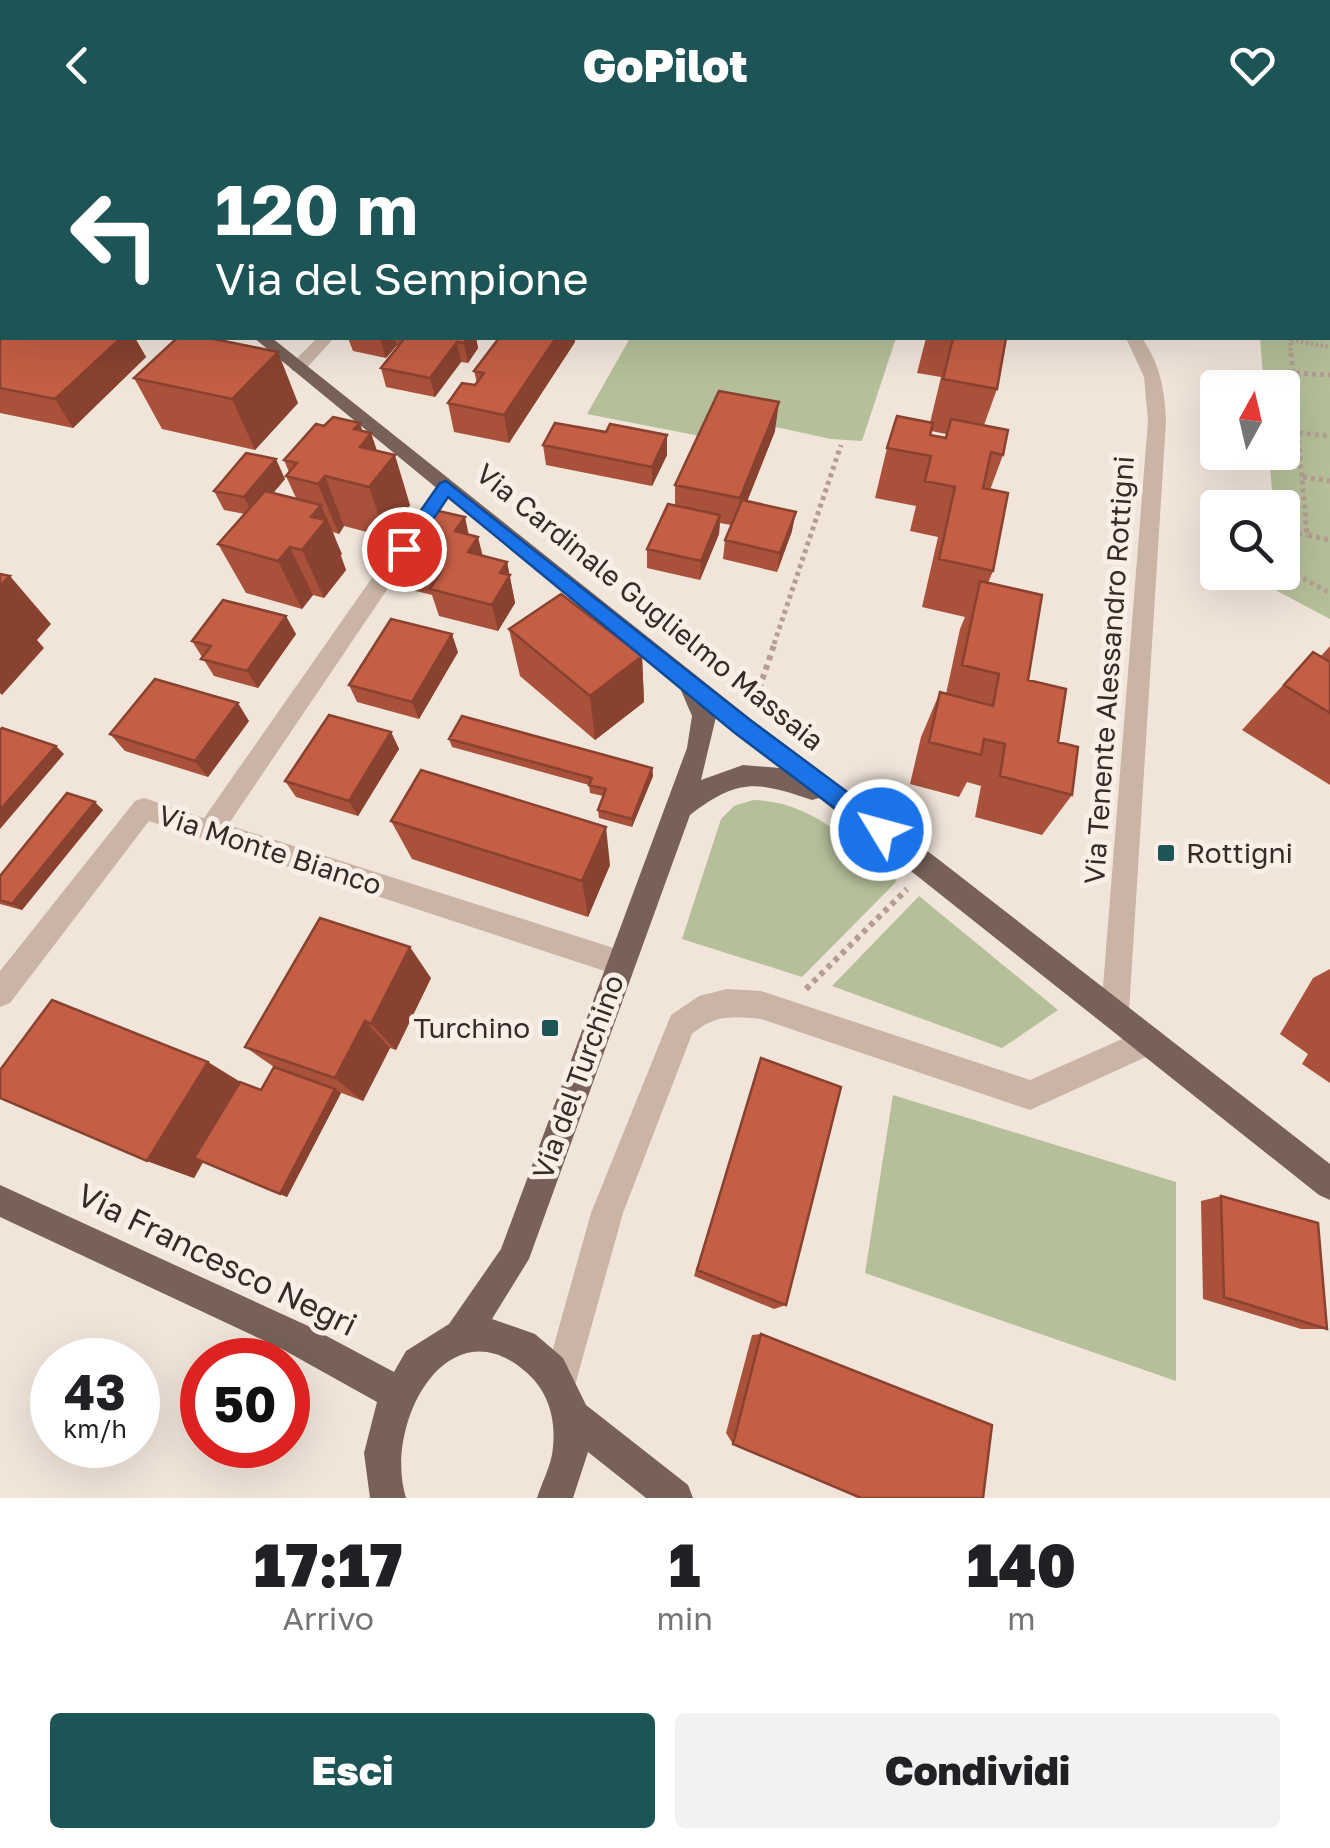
<!DOCTYPE html>
<html lang="it">
<style>
:root{--surface:#fff;--page:#f2f2f2;--text:#202124;--muted:#757577;--accent:#1d5456}
body{margin:0;font-family:"Golos Text",sans-serif;background:var(--page);color:var(--text);height:100vh;display:flex;flex-direction:column;font-size:38px;white-space:nowrap}
*{box-sizing:border-box;margin:0}
p{font-size:32px;color:var(--muted)}
.icon{flex:none;width:55px;height:55px;fill:none;stroke:currentColor;stroke-width:2;stroke-linecap:round;stroke-linejoin:round}
.map{position:relative;height:1368px;overflow:hidden}
.drawer{display:flex;flex-direction:column;background:var(--surface);flex:1}
.drawer>*{flex:none}
.top-card{position:absolute;left:0px;top:0px;width:1330px;height:210px;box-shadow:0 10px 40px #0002;background:#1d5456;color:#fff;overflow:hidden}
.needle{width:65px;rotate:8deg}
.buttons{position:absolute;left:1200px;top:240px;display:grid;gap:20px}
.buttons a{display:grid;place-items:center;width:100px;height:100px;border-radius:10px;background:var(--surface);box-shadow:0 10px 40px #0002;font-size:50px}
.speed{position:absolute;left:30px;top:1208px;display:flex;gap:20px;font-size:50px;font-weight:700;text-align:center}
.speed>*{display:grid;place-content:center;width:130px;height:130px;border-radius:50%;background:var(--surface);box-shadow:0 10px 40px #0002;line-height:1}
.speed small{font-size:25px;font-weight:400}
.speed .limit{border:15px solid #d22;background:#fff;color:#111}
.pin{position:absolute;display:grid;place-items:center;width:85px;height:85px;color:#fff;margin:-42px;border:5px solid #fff;border-radius:50%;box-shadow:0 2px 10px #0007}
.me{position:absolute;width:110px;margin:-55px;rotate:307deg;stroke-linejoin:round;filter:drop-shadow(0 0 8px #0008)}
.turn{display:flex;align-items:center;gap:35px;height:210px;padding:0 50px;font-size:45px}
.turn .icon{width:130px;height:130px;stroke-width:2.5}
.turn b{display:block;font-size:70px;line-height:85px}
.eta{display:flex;justify-content:space-evenly;align-items:center;height:170px;text-align:center}
.eta b{font-size:60px;font-weight:800;line-height:70px}
.cta{display:flex;gap:20px;margin-top:auto;padding:20px 50px}
.cta a{flex:1;height:115px;border-radius:10px;background:var(--accent);color:#fff;font-size:40px;font-weight:800;line-height:115px;text-align:center}
.cta a+a{background:var(--page);color:var(--text)}
header{display:flex;justify-content:space-between;align-items:center;height:130px;padding:0 50px;background:var(--accent);color:#fff;font-size:45px;font-weight:800}
.map>svg:first-child{display:block}
</style>
<header><svg class="icon" aria-label="back" viewBox="0 0 24 24"><path d="M15 5l-7 7 7 7"/></svg>GoPilot<svg class="icon" aria-label="heart" viewBox="0 0 24 24"><path d="M12 20l-8-8c-3-5 5-10 8-4 3-6 11-1 8 4z"/></svg></header>
<div class="map">
<svg width="1330" height="1368" viewBox="0 0 1330 1368">
<rect width="100%" height="100%" fill="#f1e5da"/>
<path fill="#b5c09a" d="M1328,116l2,1v372l-87,-46 39,-1v-64l-16,-1 7,-4 -4,-50 13,-1v-64l-18,-1 -4,-49h68z
M630,208h266l-34,103 -31,-2 -115,-25 -11,23 -118,-23z
M753,670c63,2 97,44 144,81l-95,96 -120,-38 39,-120 13,-13z
M919,766l139,114 -56,38 -170,-62z
M893,965l283,87v199l-311,-108z"/>
<g fill="none" stroke-linecap="round" stroke-linejoin="round">
<path stroke="#b49e90" stroke-width="4" stroke-dasharray="2.5 2.5" stroke-linecap="butt" d="M1290,208l1,17
M1291,210l39,7"/>
<path stroke="#b49e90" stroke-width="5" stroke-dasharray="4 4" stroke-linecap="butt" d="M1291,223l16,182 23,5
M1296,243l34,2
M1299,303l31,3
M1303,347l27,4
M1282,402l25,3
M1282,437l48,26
M774,514l67,-199"/>
<path stroke="#b49e90" stroke-width="6" stroke-dasharray="5 5" stroke-linecap="butt" d="M756,568l19,-56
M806,859l101,-100"/>
<path fill="#c9b4a6" fill-rule="evenodd" d="M313,0h29l2,2h-29z
M317,208h17l-30,33h-12v-8z
M1126,208h16c18,26 23,52 24,83l-37,591 -4,10 -10,4 -10,-4 -4,-10 47,-591 -4,-44z
M446,351l7,1v10l-225,333 392,125 10,4 4,9 -4,9 -10,4 -471,-155 -139,182 -10,4v-36l135,-170 9,-3 60,20 235,-336z
M727,859l34,2 269,89 119,-53 10,4 4,10 -4,10 -129,59 -269,-91c-29,-3 -47,-4 -69,15l-69,179 -51,183 -12,5 -12,-5 -5,-12 48,-171 80,-198 28,-19z"/>
<path fill="#776158" fill-rule="evenodd" d="M254,208h18l479,381 187,140 392,305v36l-11,-5 -500,-397 -7,2c-55,-19 -74,-22 -122,15l-161,444 -37,60 43,15 28,24 23,47 102,80 5,13h-47l-58,-46 -15,46h-36c5,-16 15,-34 16,-51 3,-29 -5,-56 -27,-75 -79,-69 -143,53 -120,126h-36l-6,-45 13,-51 -95,-53 -282,-132v-32l306,140 88,47 12,-21 43,-27 52,-75 186,-501 5,-32 -12,-28zM716,587l64,51 -37,-3 -42,15z"/>
</g>
<path fill="#a9513b" fill-rule="evenodd" d="M0,0h83l2,2h-83v13h-2z
M94,0h49l-3,2h-45z
M216,0h95l1,2h-95z
M521,0h69l-3,2h-53z
M620,0h73v2h-73z
M719,0h157l-1,2h-156z
M1163,0h62l2,2h-62z
M0,196l2,12h133l11,19 -73,71 -73,-15z
M348,208h128l2,10 -10,15 -7,-1 -26,35 -49,-10 -5,-19 16,-20v-3l-11,13 -33,-7z
M926,208h80l-9,51 -13,36 19,30 -13,35 3,81 -5,12 40,97 30,62 14,53 -30,40 -67,-18 6,-31 -14,-4 -8,15 -49,-13 11,-47 19,-45 6,2 14,-65 5,-12 -43,-10 16,-70 -28,-6 6,-25 -41,-8 12,-50 43,-25 11,-46 -24,-4zM931,301l15,3 -1,4 -15,-3z
M575,212l-66,101 -55,-11 -6,-29 27,-18 2,-2 -3,-12z
M134,248l164,25 -43,47 -93,-21z
M360,293l2,8 9,2 6,18 33,54 -24,32 -42,-11 -5,8 -6,-2 13,38 -22,28 -11,-3 -11,14 -56,-16 -28,-49 27,-30 -21,-4 -10,-19 71,-12 -12,14 23,5 -10,-22 3,-4 -5,-12 40,-34z
M775,301l-28,71 45,29 -15,41 -54,-13 2,-19 6,-15 -11,-2 -1,11 -19,46 -53,-12v-19l28,-44v-20z
M606,302l61,3v20l-15,31 -106,-21 -3,-20z
M482,426l25,6 8,41 -17,28 -59,-15 -7,-21 -28,-7 -10,-28z
M509,499l133,27 2,46 -49,38 -75,-64z
M296,504l-38,54 -44,-12 -22,-35z
M1330,516v139l-88,-55 71,-78 8,4z
M458,522l-39,67 -62,-17 -8,-17z
M249,591l-41,56 -83,-26 -15,-17z
M391,602l8,17 -41,67 -62,-19 -11,-16z
M449,609l203,29 1,8 -21,51 -33,-9 -1,-8 5,-14 -13,-3 -1,-8 -137,-38z
M103,680l-81,100 -22,-6v-28z
M391,691l219,44 -22,52 -176,-58z
M1330,839v114l-28,-19 6,-10 -28,-20 33,-56z
M431,848l-35,72 -6,-2 -27,53 -24,-9 2,1 -54,104 -84,-35 -9,16 -47,-17 93,-79 21,8 13,-23 -29,-20z
M761,928l25,247 -12,4 -80,-33z
M1221,1066l106,133h-26l-98,-30 -2,-98z
M761,1204l-28,110 -7,-11 26,-98z"/>
<path fill="#894230" d="M113,0h30l-3,2h-26z
M180,0h31l-3,2h-31z
M278,0h33l1,2h-37z
M679,0h14v2h-14z
M2,117v76l-2,2v-76z
M121,208h14l11,19 -73,71 -18,-29z
M380,208h14l3,7 -11,13z
M468,208h8l2,10 -10,15 -4,-20z
M556,208h19v4l-66,101 -5,-28z
M457,212l4,20 -26,35 -5,-19z
M278,222l20,51 -43,47 -23,-51z
M779,272l-4,29 -38,95 3,-28z
M360,293l5,17 6,-7 12,37 12,-15 15,50 -24,32 -17,-50 -15,-58z
M667,305v20l-15,31v-19z
M276,329l9,20 -31,37 -10,-19z
M325,346l19,50 -5,8 -21,-50z
M321,375l21,49 -2,2 6,14 -22,28 -22,-48 9,-33z
M796,382l-4,19 -15,41 3,-19z
M720,385l-1,19 -19,46 1,-19z
M465,387l6,28 -16,-14z
M478,407l7,28 -17,-13z
M290,417l23,48 -11,14 -24,-48z
M507,432l8,41 -17,28 -6,-26 8,-32z
M10,446l41,48 -14,16 7,8 -42,47 -2,-2v-107z
M286,486l10,18 -38,54 -11,-17z
M452,504l6,18 -39,67 -7,-17z
M642,526l2,46 -49,38 -5,-44z
M238,573l11,18 -41,56 -13,-16z
M391,602l8,17 -41,67 -9,-15z
M56,616l8,8 -64,75v-19z
M652,638l1,8 -21,51v-8z
M95,672l8,8 -81,100 -10,-6z
M606,697l4,38 -22,52 -6,-36z
M410,817l21,31 -35,72 -25,-26z
M365,891l25,27 -27,53 -28,-23z
M208,932l39,24 -53,92 -47,-17z
M335,959l6,4 -54,104 -7,-3z"/>
<path fill="#c45e45" stroke="#894230" stroke-width="2.5" d="M16,0h64l-3,2h3h-57l-9,-1z
M155,0h25l-3,2h-25z
M239,0h39l-3,2h-40z
M341,0h16l13,2h-33z
M846,0h26l-2,2z
M913,0h50l14,2h-65z
M1185,0h40l2,2h-40z
M0,23h2v16l-2,2z
M0,85h2v32l-2,2z
M2,194v14h119l-66,61 -55,-11v-62z
M177,208h32l69,14 -46,47 -98,-21z
M398,208h70l-4,5 -7,-1 -27,36 -49,-10 23,-29z
M499,208h57l-52,77 -56,-12 14,-20 13,2 9,-12 -10,-2z
M953,208h53l-9,51 -54,-10z
M719,261l60,11 -39,96 -65,-13z
M897,286l36,7 -3,12 16,3 5,-19 57,11 -5,25 -12,-3 -8,36 25,5 -15,78 -54,-12 16,-72 -30,-6 6,-25 -44,-8z
M333,287l27,6 -6,6 17,4 -11,14 35,8 -26,32 -44,-11 -7,8 -32,-8 11,-13 -13,-3 32,-36 8,2z
M555,293l51,9 4,-8 57,11 -15,32 -109,-22z
M246,323l30,6 -32,38 -30,-6z
M265,361l56,14 -10,12 15,3 -24,30 -12,-3 -12,14 -60,-17z
M742,370l54,12 -16,41 -55,-13z
M668,374l52,11 -19,46 -54,-12z
M430,379l35,8 -10,14 23,6 -10,15 39,10 -7,11 10,2 -18,30 -62,-16 11,-17 -47,-12z
M0,444l10,2 -10,10z
M980,451l62,14 -14,85 38,9 -8,53 20,5 -6,48 -72,-19 5,-32 -21,-5 -3,16 -52,-13 11,-50 53,14 6,-32 -37,-9z
M561,464l81,62 -52,40 -81,-67z
M223,470l63,16 -39,55 -46,-12 10,-13 -19,-5z
M391,489l61,15 -40,68 -63,-17z
M1313,522l17,10v51l-46,-28z
M155,549l83,24 -43,58 -85,-27z
M329,585l62,17 -42,69 -64,-20z
M462,586l190,52 -20,51 -34,-9 8,-21 -17,-4 3,-7 -143,-39z
M2,598l54,18 -56,64v-80z
M421,640l185,57 -24,54 -191,-60z
M67,663l28,9 -83,102 -12,-4v-24z
M320,788l90,29 -39,77 -6,-3 -30,57 -90,-31z
M52,870l156,62 -61,99 -147,-63v-28z
M761,928l80,29 -55,218 -89,-35z
M274,937l61,22 -55,105 -86,-36 46,-76 21,8z
M1221,1066l97,27 9,106 -103,-32z
M761,1204l231,91 -9,73h-122l-128,-54z"/>
<path fill="#1a73e8" stroke="#114b97" stroke-width="2.5" d="M446,351l304,239 139,103 3,7 -3,7h-16l-138,-104 -287,-236 -38,57h-13v-9l43,-62z"/>
<g fill="#1d5456" stroke="#f9efe6" stroke-width="4">
<rect x="1156" y="713" width="20" height="20" rx="5"/>
<rect x="540" y="888" width="20" height="20" rx="5"/>
</g>
<g text-anchor="middle" stroke-width="10" stroke-linejoin="round" paint-order="stroke">
<g font-size="28" fill="#352b27" stroke="#f9efe6">
<text transform="translate(650 477) rotate(39)" y="10">Via Cardinale Guglielmo Massaia</text>
<text transform="translate(1109 540) rotate(-86)" y="10">Via Tenente Alessandro Rottigni</text>
<text transform="translate(270 720) rotate(18)" y="10">Via Monte Bianco</text>
<text transform="translate(578 947) rotate(-70)" y="10">Via del Turchino</text>
</g>
<g font-size="28" fill="#352b27" stroke="#f9efe6" text-anchor="start">
<text x="1186" y="733">Rottigni</text>
<text x="530" y="908" text-anchor="end">Turchino</text>
</g>
<g font-size="32" fill="#352b27" stroke="#f9efe6">
<text transform="translate(217 1130) rotate(26)" y="11">Via Francesco Negri</text>
</g>
</g>
</svg>
<div class="buttons">
<a><svg class="needle" viewBox="-14 -14 28 28"><path d="M0-13l5 13h-10z" fill="#e53935"/><path d="M0 13l5-13h-10z" fill="#757577"/></svg></a>
<a><svg class="icon" aria-label="search" viewBox="0 0 24 24"><circle cx="10" cy="10" r="6"/><path d="M15 15l6 6"/></svg></a>
</div>
<div class="speed"><div>43<small>km/h</small></div><div class="limit">50</div></div>
<div class="pin" style="left:404px;top:419px;background:#d93025"><svg class="icon" aria-label="arrive" viewBox="0 0 24 24"><path d="M6 21V4h12l-3 4 3 4H6"/></svg></div>
<svg class="me" style="left:881px;top:700px" viewBox="-20 -20 40 40"><circle r="17" fill="#1a73e8" stroke="#fff" stroke-width="3"/><path d="M0-11L8 9 0 5-8 9z" fill="#fff"/></svg>
<div class="top-card">
<div class="turn"><svg class="icon" aria-label="left" viewBox="0 0 24 24"><path d="M17 20v-9H6M10 6l-5 5 5 5"/></svg><div><b>120 m</b>Via del Sempione</div></div>
</div>
</div>
<section class="drawer">
<div class="eta">
<div><b>17:17</b><p>Arrivo</p></div>
<div><b>1</b><p>min</p></div>
<div><b>140</b><p>m</p></div>
</div>
<div class="cta"><a>Esci</a><a>Condividi</a></div>
</section>
